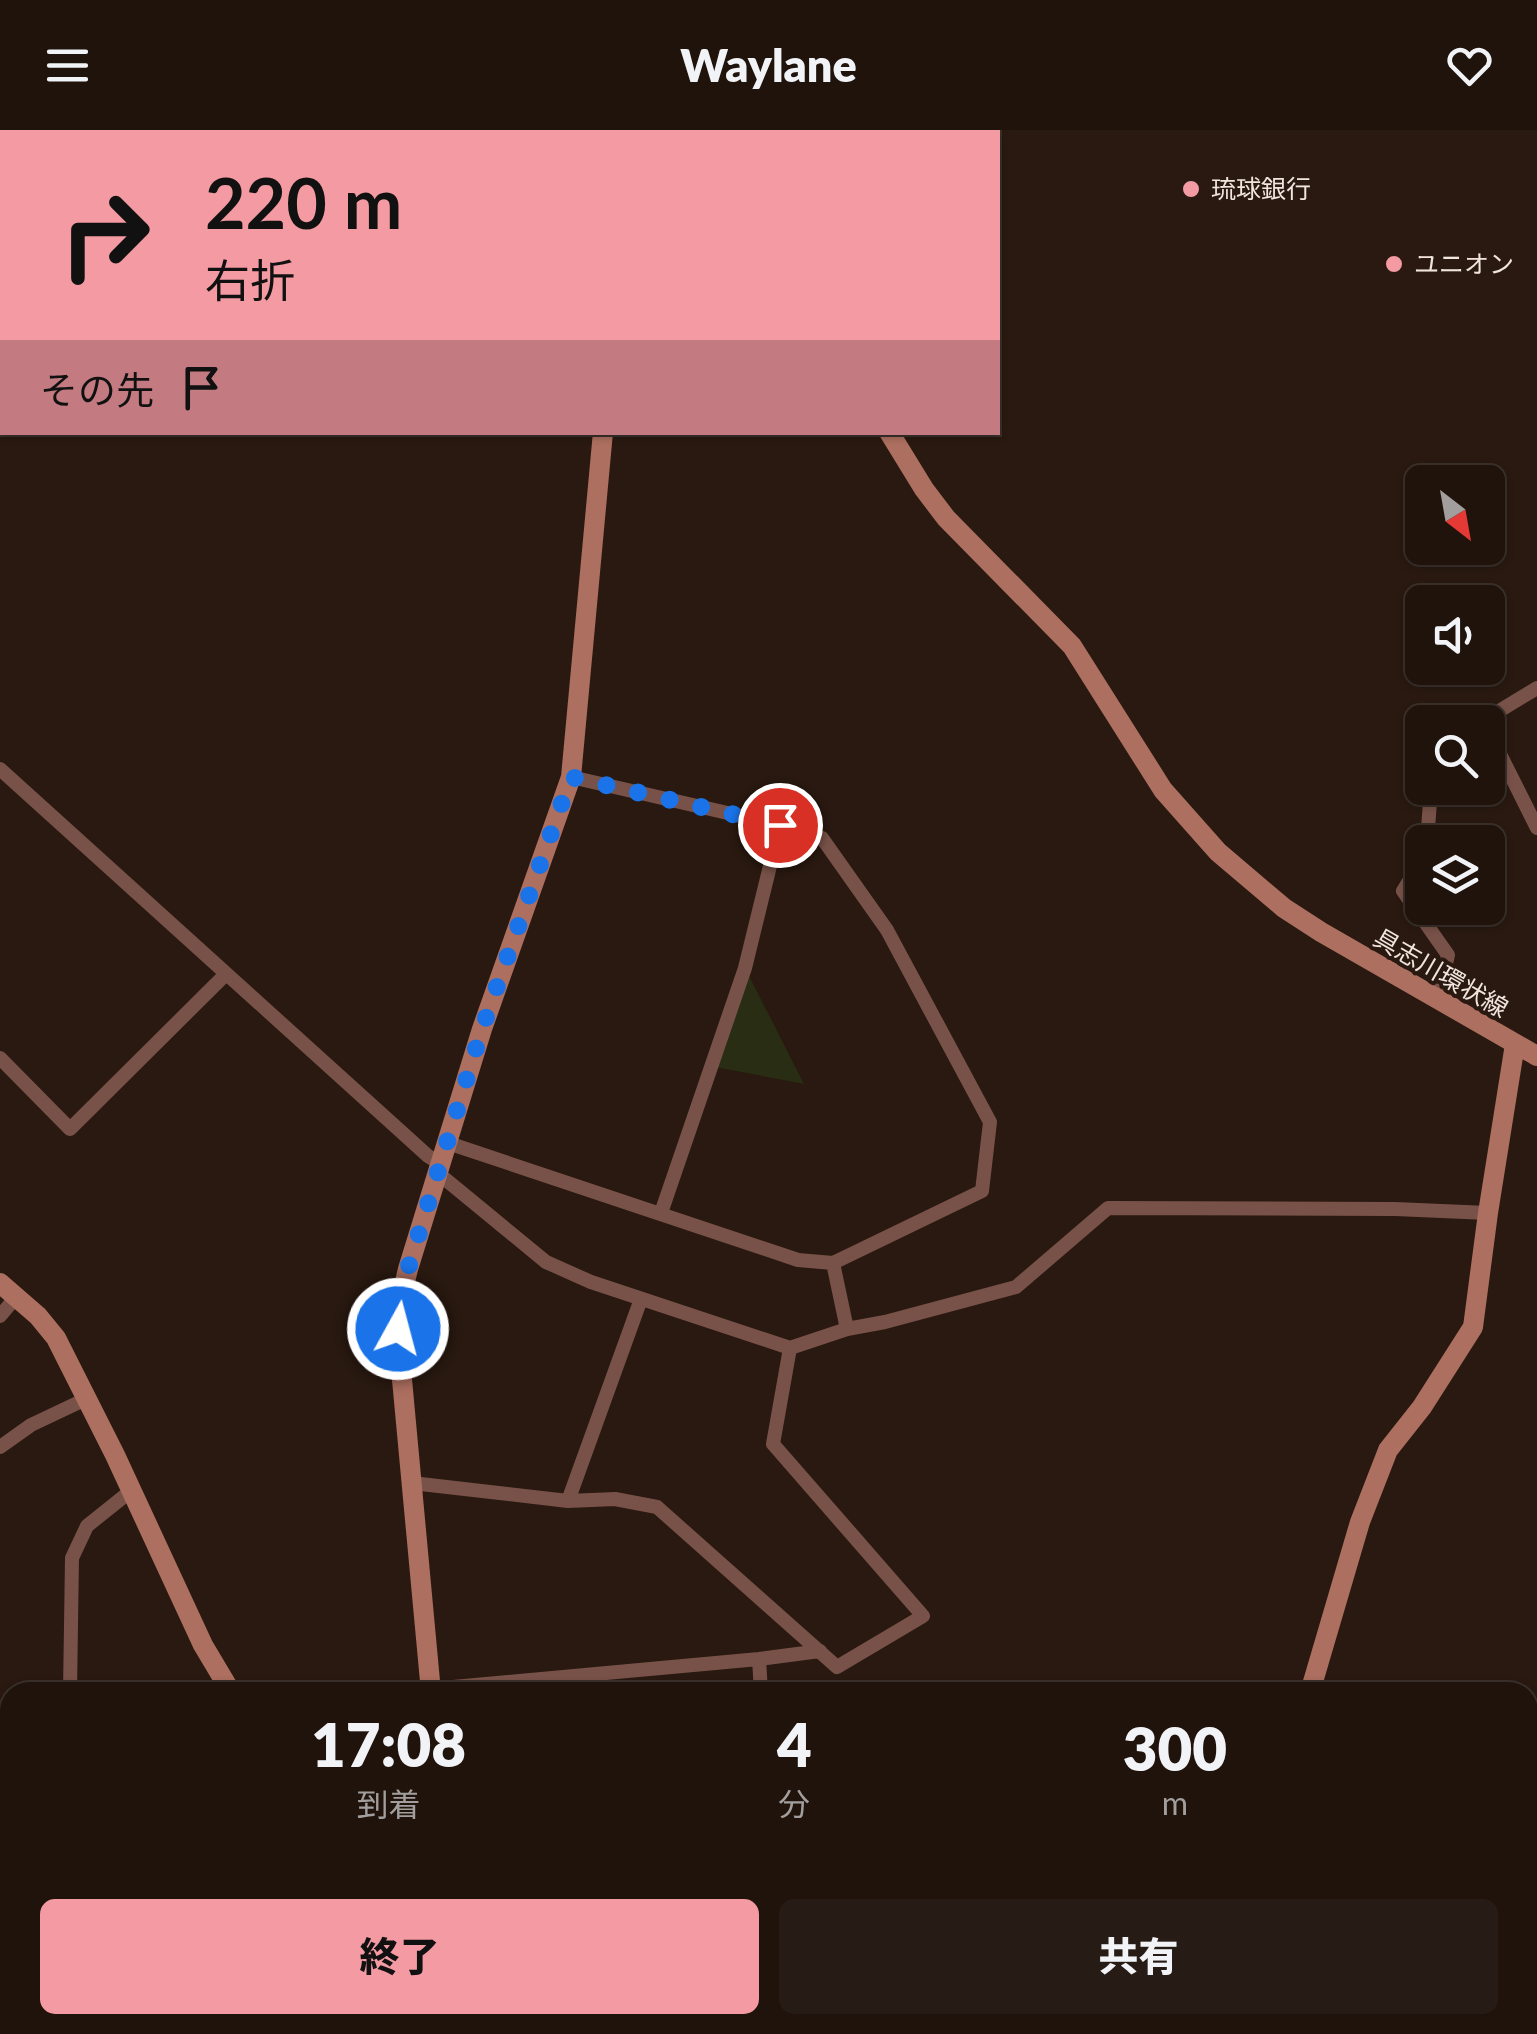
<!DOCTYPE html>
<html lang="ja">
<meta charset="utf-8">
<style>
:root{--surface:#1f130c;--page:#271c15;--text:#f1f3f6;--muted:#a19e9d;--line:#3c322d;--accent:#f49aa2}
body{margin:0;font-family:Lato,"Noto Sans JP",sans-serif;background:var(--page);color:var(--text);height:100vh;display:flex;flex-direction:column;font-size:38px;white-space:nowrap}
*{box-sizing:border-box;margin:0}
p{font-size:32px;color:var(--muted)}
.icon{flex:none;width:55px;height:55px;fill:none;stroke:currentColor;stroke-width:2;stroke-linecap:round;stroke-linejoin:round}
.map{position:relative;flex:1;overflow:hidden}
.side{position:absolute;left:0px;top:1552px;width:1538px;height:352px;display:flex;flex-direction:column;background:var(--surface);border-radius:30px 30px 0 0;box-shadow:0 2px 8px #0004,0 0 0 2px var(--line)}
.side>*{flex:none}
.banner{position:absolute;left:0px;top:0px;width:1000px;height:305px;box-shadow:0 2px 8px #0004,0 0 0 2px var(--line);background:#f49aa2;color:#111;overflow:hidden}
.needle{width:65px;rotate:149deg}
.buttons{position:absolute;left:1405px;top:335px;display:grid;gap:20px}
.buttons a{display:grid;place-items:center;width:100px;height:100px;border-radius:15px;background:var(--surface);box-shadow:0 2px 8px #0004,0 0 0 2px var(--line);font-size:50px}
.pin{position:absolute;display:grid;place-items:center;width:85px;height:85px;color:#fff;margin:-42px;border:5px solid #fff;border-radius:50%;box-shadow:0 2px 10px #0007}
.me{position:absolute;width:110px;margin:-55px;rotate:7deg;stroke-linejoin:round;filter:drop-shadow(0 0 8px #0008)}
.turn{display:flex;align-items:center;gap:35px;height:210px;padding:0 40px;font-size:45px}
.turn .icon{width:130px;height:130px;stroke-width:2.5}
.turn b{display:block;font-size:70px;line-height:85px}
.then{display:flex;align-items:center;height:95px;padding:0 40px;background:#0003;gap:20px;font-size:38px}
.eta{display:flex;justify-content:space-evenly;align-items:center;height:170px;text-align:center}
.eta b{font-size:60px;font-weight:800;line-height:70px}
.button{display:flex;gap:20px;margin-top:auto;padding:20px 40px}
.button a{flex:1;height:115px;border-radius:15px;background:var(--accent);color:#111;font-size:40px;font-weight:800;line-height:115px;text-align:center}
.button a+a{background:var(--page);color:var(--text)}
header{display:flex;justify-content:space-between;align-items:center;height:130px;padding:0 40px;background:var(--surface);font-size:45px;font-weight:800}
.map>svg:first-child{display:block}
</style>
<header><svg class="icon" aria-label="menu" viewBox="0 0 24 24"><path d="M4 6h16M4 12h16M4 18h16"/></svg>Waylane<svg class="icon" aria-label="heart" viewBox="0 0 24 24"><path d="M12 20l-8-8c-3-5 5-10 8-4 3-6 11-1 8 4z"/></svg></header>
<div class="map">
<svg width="1537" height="1904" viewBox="0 0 1537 1904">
<rect width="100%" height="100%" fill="#291910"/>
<path fill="#282d13" d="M745,838l59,116 -94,-18z"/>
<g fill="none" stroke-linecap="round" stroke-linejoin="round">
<path stroke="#785248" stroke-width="14" d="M40,0v2
M299,0v2
M480,0v2
M1481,592l56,-34
M1488,600l49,98
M0,639l428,387 13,8
M1427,712l4,-54
M1422,730l-19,31 45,64 -10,44
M0,928l70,71 156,-155
M448,1013l350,117 35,3 149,-72 8,-69 -103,-192 -65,-92 -42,-13 -209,-48
M439,1044l107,88 45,20 199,66 57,-19 38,-7 131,-35 92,-79 287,1 93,4
M661,1083l84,-245 35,-143
M833,1133l14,66
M0,1186l16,-19
M0,1317l31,-22 57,-27
M412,1353l156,18 47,-2 42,8 180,160 86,-51 -150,-172 17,-96
M568,1371l73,-202
M759,1529l2,33
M431,1559l328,-30 61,-8
M70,1562l2,-134 15,-32 45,-36
M0,1604l10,-2"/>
<path stroke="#ad6f5f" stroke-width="20" d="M813,0v2
M775,2l24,-2
M0,89l2,-1
M889,302l35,57 22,29 126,128 91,144 55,62 66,56 37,24 216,124
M0,1153l38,33 18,22 59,117 88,190 28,47
M431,1562l-31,-334 -1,-51 9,-38 74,-240 89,-252 32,-345
M1310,1562l50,-170 28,-72 34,-43 51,-80 15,-114 27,-169
M462,1895l1,9
M1306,1895l1,9"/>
</g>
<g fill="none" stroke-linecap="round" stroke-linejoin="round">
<path stroke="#1a73e8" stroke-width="18" stroke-dasharray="0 32.4" d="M398,1199l10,-60 74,-240 89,-252 209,48"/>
</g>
<g fill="#f49aa2" stroke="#291910" stroke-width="4">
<circle cx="1191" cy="59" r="10"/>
<circle cx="1394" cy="134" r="10"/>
</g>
<g text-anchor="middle" stroke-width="8" stroke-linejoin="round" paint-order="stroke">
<g font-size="25" fill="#f1e5df" stroke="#291910" text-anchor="start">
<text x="1211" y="68">琉球銀行</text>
<text x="1414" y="143">ユニオン</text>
</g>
<g font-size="25" fill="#f1e5df" stroke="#291910">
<text transform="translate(1441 843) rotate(30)" y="9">具志川環状線</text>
</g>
</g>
</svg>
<div class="buttons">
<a><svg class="needle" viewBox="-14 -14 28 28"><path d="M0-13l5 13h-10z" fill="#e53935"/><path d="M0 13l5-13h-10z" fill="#a19e9d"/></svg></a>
<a><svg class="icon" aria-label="sound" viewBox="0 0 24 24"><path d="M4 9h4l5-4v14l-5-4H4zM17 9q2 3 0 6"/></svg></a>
<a><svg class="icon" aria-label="search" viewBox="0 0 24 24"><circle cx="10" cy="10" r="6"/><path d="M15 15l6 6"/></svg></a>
<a><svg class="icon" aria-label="layers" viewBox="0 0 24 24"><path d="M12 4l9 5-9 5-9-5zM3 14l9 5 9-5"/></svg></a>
</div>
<div class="pin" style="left:780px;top:695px;background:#d93025"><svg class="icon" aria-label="arrive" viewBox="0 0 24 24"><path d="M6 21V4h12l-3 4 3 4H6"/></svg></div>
<svg class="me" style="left:398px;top:1199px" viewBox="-20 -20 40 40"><circle r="17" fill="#1a73e8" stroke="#fff" stroke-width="3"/><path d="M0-11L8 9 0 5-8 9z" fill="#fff"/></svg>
<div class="banner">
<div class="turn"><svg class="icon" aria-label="right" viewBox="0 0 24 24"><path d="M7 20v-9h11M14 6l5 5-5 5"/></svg><div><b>220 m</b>右折</div></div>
<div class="then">その先<svg class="icon" aria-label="arrive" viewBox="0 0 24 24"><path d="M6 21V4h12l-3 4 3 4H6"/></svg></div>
</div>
<section class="side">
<div class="eta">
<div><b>17:08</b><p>到着</p></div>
<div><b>4</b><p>分</p></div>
<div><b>300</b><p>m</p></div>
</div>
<div class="button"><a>終了</a><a>共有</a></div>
</section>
</div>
